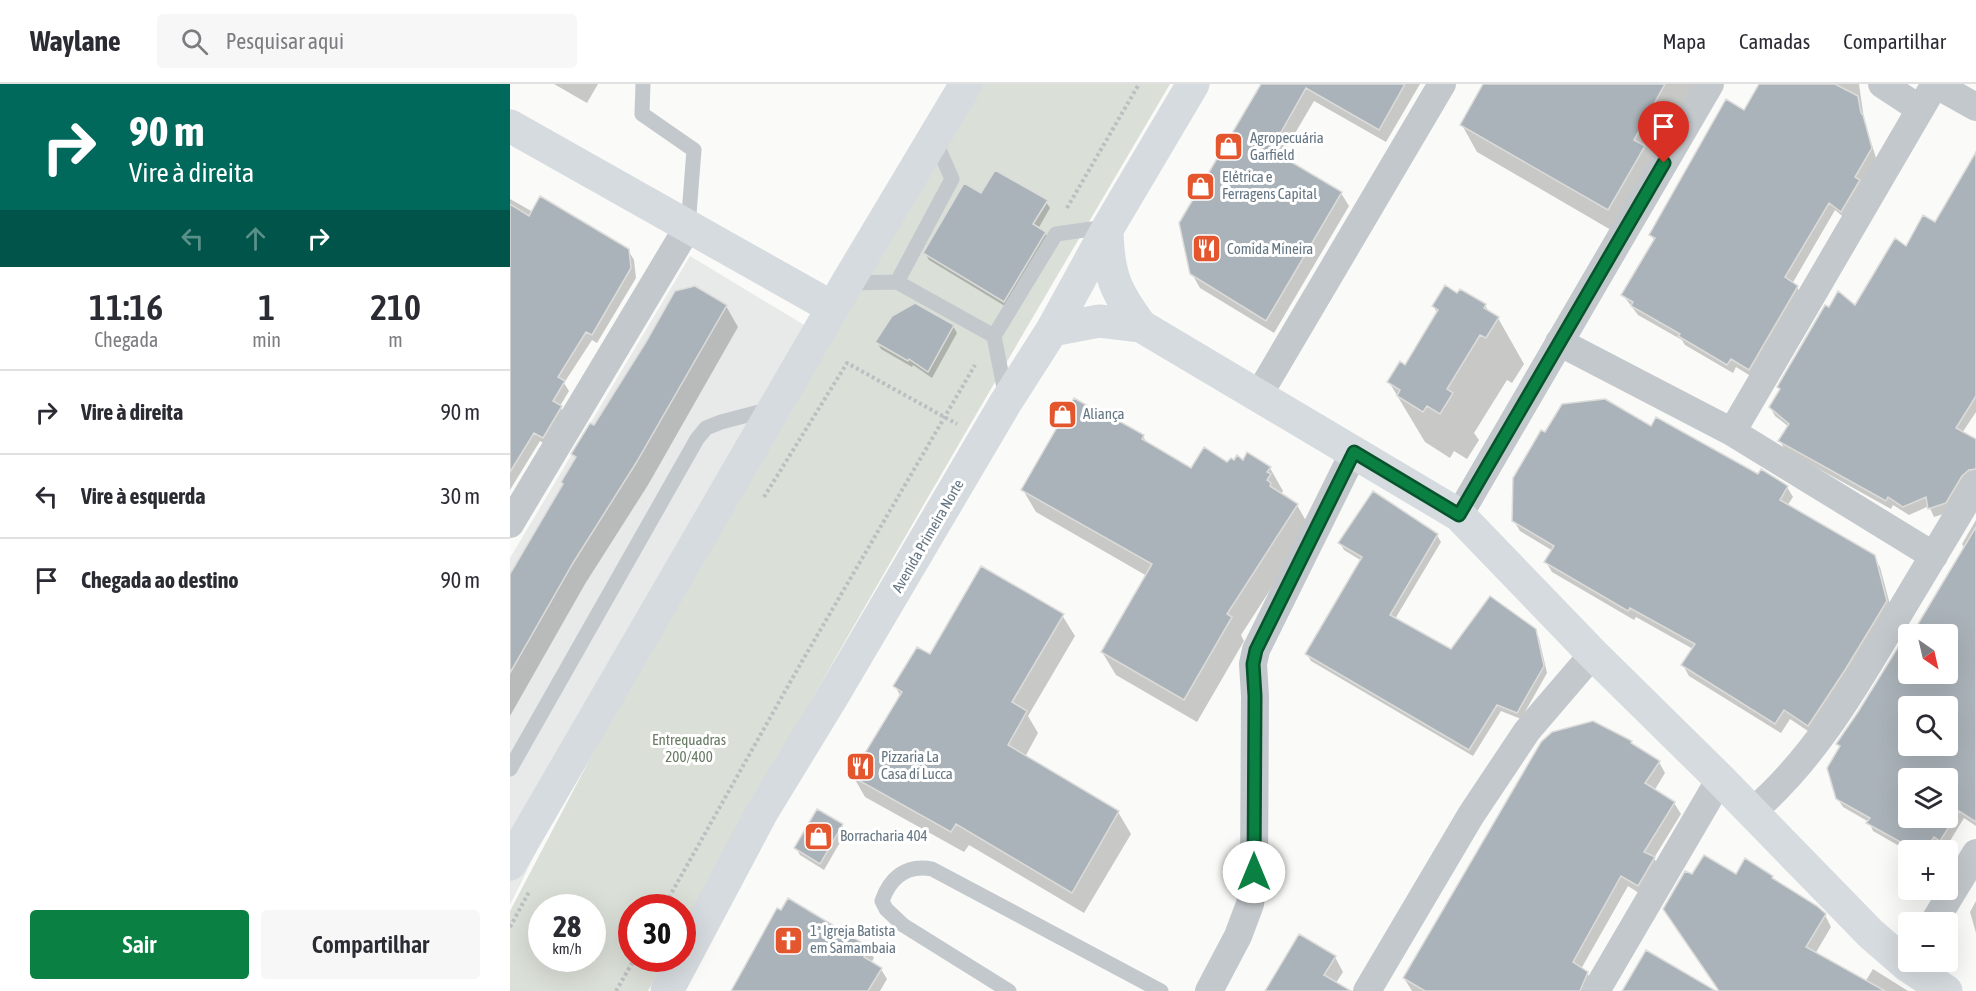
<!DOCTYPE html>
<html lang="pt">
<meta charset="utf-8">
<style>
:root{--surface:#fff;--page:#f7f7f7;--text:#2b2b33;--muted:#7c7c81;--line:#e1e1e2;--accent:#0b8043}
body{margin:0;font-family:"Asap Condensed",sans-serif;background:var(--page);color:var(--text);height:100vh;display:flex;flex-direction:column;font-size:22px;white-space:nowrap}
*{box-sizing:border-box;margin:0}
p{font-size:20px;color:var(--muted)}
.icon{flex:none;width:33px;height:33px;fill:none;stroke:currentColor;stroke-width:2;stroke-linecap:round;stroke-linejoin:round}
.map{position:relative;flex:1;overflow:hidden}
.panel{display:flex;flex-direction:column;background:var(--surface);width:510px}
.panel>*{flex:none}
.banner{background:#00695c;color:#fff;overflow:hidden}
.needle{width:39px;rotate:146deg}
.buttons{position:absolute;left:1388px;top:540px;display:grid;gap:12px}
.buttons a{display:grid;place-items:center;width:60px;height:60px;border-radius:6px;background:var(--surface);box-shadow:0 6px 24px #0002;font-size:30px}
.speed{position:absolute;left:18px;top:810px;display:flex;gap:12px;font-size:30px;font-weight:700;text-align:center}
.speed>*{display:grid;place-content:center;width:78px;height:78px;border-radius:50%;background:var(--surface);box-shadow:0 6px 24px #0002;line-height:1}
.speed small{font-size:15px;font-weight:400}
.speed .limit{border:9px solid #d22;background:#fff;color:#111}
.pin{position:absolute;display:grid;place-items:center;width:51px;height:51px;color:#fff;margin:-62px -26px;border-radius:50% 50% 50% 0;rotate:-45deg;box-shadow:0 0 6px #0007}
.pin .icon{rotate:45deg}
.me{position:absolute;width:66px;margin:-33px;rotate:0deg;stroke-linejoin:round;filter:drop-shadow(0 0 4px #0008)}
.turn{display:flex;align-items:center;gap:21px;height:126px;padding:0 30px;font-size:27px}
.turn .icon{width:78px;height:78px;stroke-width:2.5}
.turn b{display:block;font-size:42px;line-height:51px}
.lanes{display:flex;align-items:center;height:57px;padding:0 30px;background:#0003;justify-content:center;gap:30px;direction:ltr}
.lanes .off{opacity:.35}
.eta{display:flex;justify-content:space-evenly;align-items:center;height:102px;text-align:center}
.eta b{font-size:36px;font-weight:600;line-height:42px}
.action{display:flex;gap:12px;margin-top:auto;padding:12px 30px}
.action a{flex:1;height:69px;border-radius:6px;background:var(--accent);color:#fff;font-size:24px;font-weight:600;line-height:69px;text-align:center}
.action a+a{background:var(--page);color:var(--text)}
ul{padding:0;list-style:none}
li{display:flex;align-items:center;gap:18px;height:84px;padding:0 30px;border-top:2px solid var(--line)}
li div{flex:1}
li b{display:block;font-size:22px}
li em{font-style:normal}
header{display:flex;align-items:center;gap:36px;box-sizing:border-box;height:84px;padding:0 30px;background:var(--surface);border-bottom:2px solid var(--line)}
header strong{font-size:28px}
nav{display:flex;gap:33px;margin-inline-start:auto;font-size:21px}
.search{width:420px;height:54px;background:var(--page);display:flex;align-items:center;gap:15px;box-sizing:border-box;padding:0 21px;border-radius:6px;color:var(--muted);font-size:22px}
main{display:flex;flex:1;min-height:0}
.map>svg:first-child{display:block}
</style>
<header>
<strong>Waylane</strong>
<div class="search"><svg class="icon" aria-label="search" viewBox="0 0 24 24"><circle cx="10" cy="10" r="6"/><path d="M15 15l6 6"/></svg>Pesquisar aqui</div>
<nav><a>Mapa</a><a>Camadas</a><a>Compartilhar</a></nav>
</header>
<main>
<section class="panel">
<div class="banner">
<div class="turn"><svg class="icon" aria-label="right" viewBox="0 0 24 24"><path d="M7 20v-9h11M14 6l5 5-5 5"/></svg><div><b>90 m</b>Vire à direita</div></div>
<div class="lanes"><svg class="icon off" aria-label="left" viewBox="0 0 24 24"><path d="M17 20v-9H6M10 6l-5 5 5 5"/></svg><svg class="icon off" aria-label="ahead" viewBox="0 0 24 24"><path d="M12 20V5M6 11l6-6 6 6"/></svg><svg class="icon" aria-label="right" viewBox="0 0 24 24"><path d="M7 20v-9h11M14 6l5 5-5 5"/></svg></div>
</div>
<div class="eta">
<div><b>11:16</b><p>Chegada</p></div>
<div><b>1</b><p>min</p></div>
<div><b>210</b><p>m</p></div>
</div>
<ul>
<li><svg class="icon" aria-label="right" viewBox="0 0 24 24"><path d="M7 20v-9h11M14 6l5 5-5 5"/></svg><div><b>Vire à direita</b></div><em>90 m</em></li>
<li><svg class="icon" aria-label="left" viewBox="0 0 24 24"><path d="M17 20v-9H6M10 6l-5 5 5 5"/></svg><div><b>Vire à esquerda</b></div><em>30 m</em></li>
<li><svg class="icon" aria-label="arrive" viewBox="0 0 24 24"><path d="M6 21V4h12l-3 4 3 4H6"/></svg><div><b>Chegada ao destino</b></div><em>90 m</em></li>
</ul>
<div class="action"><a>Sair</a><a>Compartilhar</a></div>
</section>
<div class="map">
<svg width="1466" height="907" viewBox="0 0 1466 907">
<rect width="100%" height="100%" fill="#fafaf8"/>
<path fill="#e8e9e9" d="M180,172l134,81 -230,397 -84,171v-347z"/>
<path fill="#dadfd7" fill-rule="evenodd" d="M471,0h189c-165,280 -330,561 -487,845l-1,-21h-50v50l34,1 -18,32h-138v-80l103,-196zM32,824h50v50h-50z"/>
<path fill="#0003" fill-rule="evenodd" d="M44,0h44l-11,19z
M752,0h158l-34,58 -72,-41 -33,56 60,36 8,13 -75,127 -74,-45 -8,-14z
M975,0h212l-74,153 -146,-85 -15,-27z
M1251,0h98l5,35 12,39 -29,62 -12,-10 -43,74 5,3 5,9 -48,82 -18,-11 -3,6 -48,-28 -3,-5 -44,-25 -15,-20 32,-53 -4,-7 93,-123z
M1466,79v249l-14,21 14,8v37l-26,34 -16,5 -5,-11 -20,9 -16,-10 -2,4 -106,-59 -5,-9 9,-14 -14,-11 -5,-9 137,-159 29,-24z
M472,111l64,7 4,6 -12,21 7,4 4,7 -41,68 -79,-48 -4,-7z
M0,115l23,13 95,38 6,10 2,18 -39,65 -5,-3 -28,43 5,8 -9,15 6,11 -18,29 -8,-5 -30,49z
M948,211l27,10 5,9 8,4 26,46 -12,19 -5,-3 -33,53 5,7 -12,19 -13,-8 -4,7 -25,-16 -36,-60 16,-15 33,-53 -5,-8z
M405,221l38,21 4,7 -25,45 -19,-13 -1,2 -31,-18 -4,-7z
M216,222l12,21 -90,158 -63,99 -75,132v-138l54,-93 12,-25 -3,-6 22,-27z
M1142,344l106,48 29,11 6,10 -6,9 86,50 7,11 12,45 -78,123 -24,-16 -9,14 -92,-57 -6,-11 10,-16 -57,-32 -2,3 -82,-48 -6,-10 7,-11 -33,-20 -6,-10 31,-87z
M633,352l5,9 43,25 52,-8 27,6 13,23 -3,4 17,10 13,23 -69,107 3,6 -47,81 -81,-47 -14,-23 45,-76 -111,-64 -13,-22z
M1466,436v306l-12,-8 -19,31 -6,-4 -4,5 -27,1 -35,-20 -4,-9 -26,-15 -6,-9 3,-50 -2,-4 62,-97 3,6 5,-9v30h39v-40h-33l51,-85 -3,-5zM1398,622h39v40h-39zM1398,694h39v40h-39z
M927,451l4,7 -46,77 56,32 84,-21 4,8 8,35 -26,46 -20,-8 -28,45 -162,-95 -4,-7 55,-93 -18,-11 -4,-7z
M552,531l13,21 -47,80 10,17 -13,24 93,55 13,22 -47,79 -115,-68 -5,7 -99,-55 -12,-21 48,-79 -6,-11 35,-30z
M1121,659l3,4 25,15 6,11 -11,18 20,12 7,11 -27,44 7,12 -16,27 -17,-11 -47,83 6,4 7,11 -3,7h-179l-8,-13z
M332,741l4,7 -22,38 -24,-15 -4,-7z
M1182,792l80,1 3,5 50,33 6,12 -16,27 50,28 8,-13 35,22h-189z
M1466,817v32l-6,-21z
M358,864l6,10 -3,5 10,6 6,10 -7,12h-148z
M825,873l8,15 -11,17 2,2h-67z"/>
<path fill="#aab3b9" stroke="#dcdcda" stroke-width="1.5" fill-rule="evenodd" d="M751,0h144l-26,46 -73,-42 -35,62 71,42 -76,129 -76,-47 -11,-51z
M973,0h182l-31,56 11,6 -37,64 -148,-85z
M1249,0h76l23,12 3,17 2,2 9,33 -17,29 5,3 -19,32 -12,-9 -44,74 13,9 -49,84 -18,-11 -4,6 -49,-29 2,-2 -49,-28 2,-4 -12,-7 34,-57 -6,-3 77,-136 18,11z
M1466,68v244l-20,32 20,11v30l-7,1 -7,6 -16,27 -18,6 -2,-12 -23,10 -15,-10 -2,4 -108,-60 11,-17 -20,-17 11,-18 -3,-2 48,-82 4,2 9,-16 17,14 40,-67 11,8 17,-31 12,7z
M485,86l53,30 -15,24 13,8 -42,70 -81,-49 41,-70 17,10z
M30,112l89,53 2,19 -39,67 -6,-3 -28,45 7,4 -12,20 9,5 -19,32 -9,-5 -24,39v-268l19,12z
M935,201l12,8 3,-4 26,15 -2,4 15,9 -13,21 -6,-3 -33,54 6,4 -13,21 -13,-8 -4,6 -26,-16 3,-6 -13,-8 13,-21 5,4 33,-55 -6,-4z
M185,202l32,19 -91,158 -63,100 -63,110v-99l53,-90 -2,-2 15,-25 -5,-3 19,-31 4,2 52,-83 29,-51z
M405,219l39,22 -26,47 -19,-13 -1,2 -33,-19 17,-26z
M564,314l28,16 1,-2 41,23 -2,4 49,29 13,-21 23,15 4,-4 3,2 3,-5 6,5 4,-8 24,15 -4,5 4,2 -4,6 4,3 -1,3 28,18 -71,110 5,3 -48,83 -83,-48 51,-88 -131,-74z
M1095,315l46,27 5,-9 102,57 3,-5 27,17 -8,14 95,55 12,46 -42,69 -37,56 -24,-16 -9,14 -94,-59 14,-21 -65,-36 -2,3 -84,-49 10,-16 -42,-25 1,-43 28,-48 4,2 17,-28z
M863,407l65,43 -48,81 61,34 39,-53 46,33 8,37 -27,47 -20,-8 -28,45 -164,-96 57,-97 -24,-14z
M1466,443v295l-17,-11 -19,30 -6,-4 -9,13h-10l-49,-27 4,-5 -34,-19 -9,-31 13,-22 -4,-2 22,-32 42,-68 2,7 6,-10v33h39v-40h-35zM1398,622h39v40h-39zM1398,694h39v40h-39z
M471,482l83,48 -52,88 15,9 -19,34 111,66 -47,82 -116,-69 -5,8 -100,-56 51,-84 -9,-6 24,-39 13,7z
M1083,637l39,20 -1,2 29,18 -15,22 30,19 -31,50 11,5 -17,29 -17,-10 -48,86 15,10 -8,19h-155l-22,-13 138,-236 11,-10z
M307,725l26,15 -23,40 -26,-16z
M1194,771l32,19 9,-16 28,18 -1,2 45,28 9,8 -20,33 79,44h-166l-56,-82 22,-38 7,3z
M278,814l81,49 -5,10 18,11 -14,23h-137l46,-83 4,2z
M789,850l37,22 -12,19 27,16h-86z
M1136,866l70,41h-94z"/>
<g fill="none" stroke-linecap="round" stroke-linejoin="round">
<path stroke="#bbbfc2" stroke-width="4" stroke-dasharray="3 3" stroke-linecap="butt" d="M557,124l72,-124
M254,413l83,-134 110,61
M153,824l134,-238 178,-305
M0,843l20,-37
M106,907l19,-33"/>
<path stroke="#c3c8cc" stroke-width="15" d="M133,0l-1,30 52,36 -6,77
M387,198l55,-103 -18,-41
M337,199l50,-1 97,54
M496,314l-12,-62 62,-102 50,-7
M0,685l187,-330 9,-11 15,-6 50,-13
M499,907l-106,-66 -17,-16 -4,-8c8,-23 24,-37 50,-32l229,122"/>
<path stroke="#c3c8cc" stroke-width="28" d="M1372,0l38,25
M1425,0l41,23
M1049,258l173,90 202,124
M748,312l184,-312
M1222,348l203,-348
M949,431l251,-431
M0,440l178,-297
M1243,727c58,-50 97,-115 136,-181 29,-48 58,-97 87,-145
M1424,838l42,-69
M699,907l29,-55 12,-32 4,-32 1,-176 -2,-32 3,-14 98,-198
M857,907l104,-176 56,-84 66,-77
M1086,907l124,-212"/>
<path stroke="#d6dbdf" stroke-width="33" d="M0,42l323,182
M597,146c1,45 8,61 34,96l318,189 134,139 127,125 151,155 37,32 38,25
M542,246l47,-9 42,5
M0,780l337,-581 119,-199
M157,907l95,-179 69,-113 175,-297 46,-72 57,-104 84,-142"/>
</g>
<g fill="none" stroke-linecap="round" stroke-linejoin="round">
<defs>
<path id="route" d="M744,788l1,-176 -2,-32 3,-14 98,-198 105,63 205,-352"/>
</defs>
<use href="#route" stroke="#07532c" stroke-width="15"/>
<use href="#route" stroke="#0b8043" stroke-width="10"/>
</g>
<defs>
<symbol id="shop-square" viewBox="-11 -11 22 22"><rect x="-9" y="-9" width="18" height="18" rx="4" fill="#e4572e" stroke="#fff"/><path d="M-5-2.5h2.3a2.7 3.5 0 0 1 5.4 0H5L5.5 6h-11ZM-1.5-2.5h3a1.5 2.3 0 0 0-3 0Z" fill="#fff"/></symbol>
<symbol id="restaurant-square" viewBox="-11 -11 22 22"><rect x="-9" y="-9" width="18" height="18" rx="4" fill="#e4572e" stroke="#fff"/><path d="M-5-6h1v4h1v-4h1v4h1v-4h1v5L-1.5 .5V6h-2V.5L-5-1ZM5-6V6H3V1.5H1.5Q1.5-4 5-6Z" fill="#fff"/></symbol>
<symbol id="church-square" viewBox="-11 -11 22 22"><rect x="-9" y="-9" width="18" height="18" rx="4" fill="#e4572e" stroke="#fff"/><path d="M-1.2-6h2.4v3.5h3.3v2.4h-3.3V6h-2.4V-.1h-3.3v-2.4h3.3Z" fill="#fff"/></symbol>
</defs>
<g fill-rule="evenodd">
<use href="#shop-square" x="702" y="46" width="33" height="33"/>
<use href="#shop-square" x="674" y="86" width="33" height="33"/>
<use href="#restaurant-square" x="680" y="148" width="33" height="33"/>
<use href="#shop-square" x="536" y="314" width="33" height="33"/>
<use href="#restaurant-square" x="334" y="666" width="33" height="33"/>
<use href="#shop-square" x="292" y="736" width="33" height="33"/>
<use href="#church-square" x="262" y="840" width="33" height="33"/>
</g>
<g text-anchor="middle" stroke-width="6" stroke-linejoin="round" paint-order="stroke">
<g font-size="15" fill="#657683" stroke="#fff" text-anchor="start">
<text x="740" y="59">Agropecuária<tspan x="740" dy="17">Garfield</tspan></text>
<text x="712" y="98">Elétrica e<tspan x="712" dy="17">Ferragens Capital</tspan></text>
<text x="717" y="170">Comida Mineira</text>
<text x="573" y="335">Aliança</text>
<text x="371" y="678">Pizzaria La<tspan x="371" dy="17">Casa di Lucca</tspan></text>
<text x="330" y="757">Borracharia 404</text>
<text x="300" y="852">1ª Igreja Batista<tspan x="300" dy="17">em Samambaia</tspan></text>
</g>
<g font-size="15" fill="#657683" stroke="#fff">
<text transform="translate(418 452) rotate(-60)" y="5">Avenida Primeira Norte</text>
</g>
<g font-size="15" fill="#687a64" stroke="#fff">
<text x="179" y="661">Entrequadras<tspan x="179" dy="17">200/400</tspan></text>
</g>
</g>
</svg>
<div class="buttons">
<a><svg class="needle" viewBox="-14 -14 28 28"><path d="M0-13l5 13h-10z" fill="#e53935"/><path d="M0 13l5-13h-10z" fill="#7c7c81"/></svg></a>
<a><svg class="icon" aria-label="search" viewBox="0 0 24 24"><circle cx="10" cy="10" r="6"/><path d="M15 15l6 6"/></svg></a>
<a><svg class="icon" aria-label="layers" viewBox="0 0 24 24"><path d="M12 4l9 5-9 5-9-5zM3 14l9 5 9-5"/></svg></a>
<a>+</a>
<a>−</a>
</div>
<div class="speed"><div>28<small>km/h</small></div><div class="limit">30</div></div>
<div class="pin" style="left:1154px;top:79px;background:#d93025"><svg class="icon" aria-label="arrive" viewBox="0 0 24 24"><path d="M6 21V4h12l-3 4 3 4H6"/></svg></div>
<svg class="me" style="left:744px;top:788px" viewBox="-20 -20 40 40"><circle r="19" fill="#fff"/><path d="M0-13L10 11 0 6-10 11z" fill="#0b8043"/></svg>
</div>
</main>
